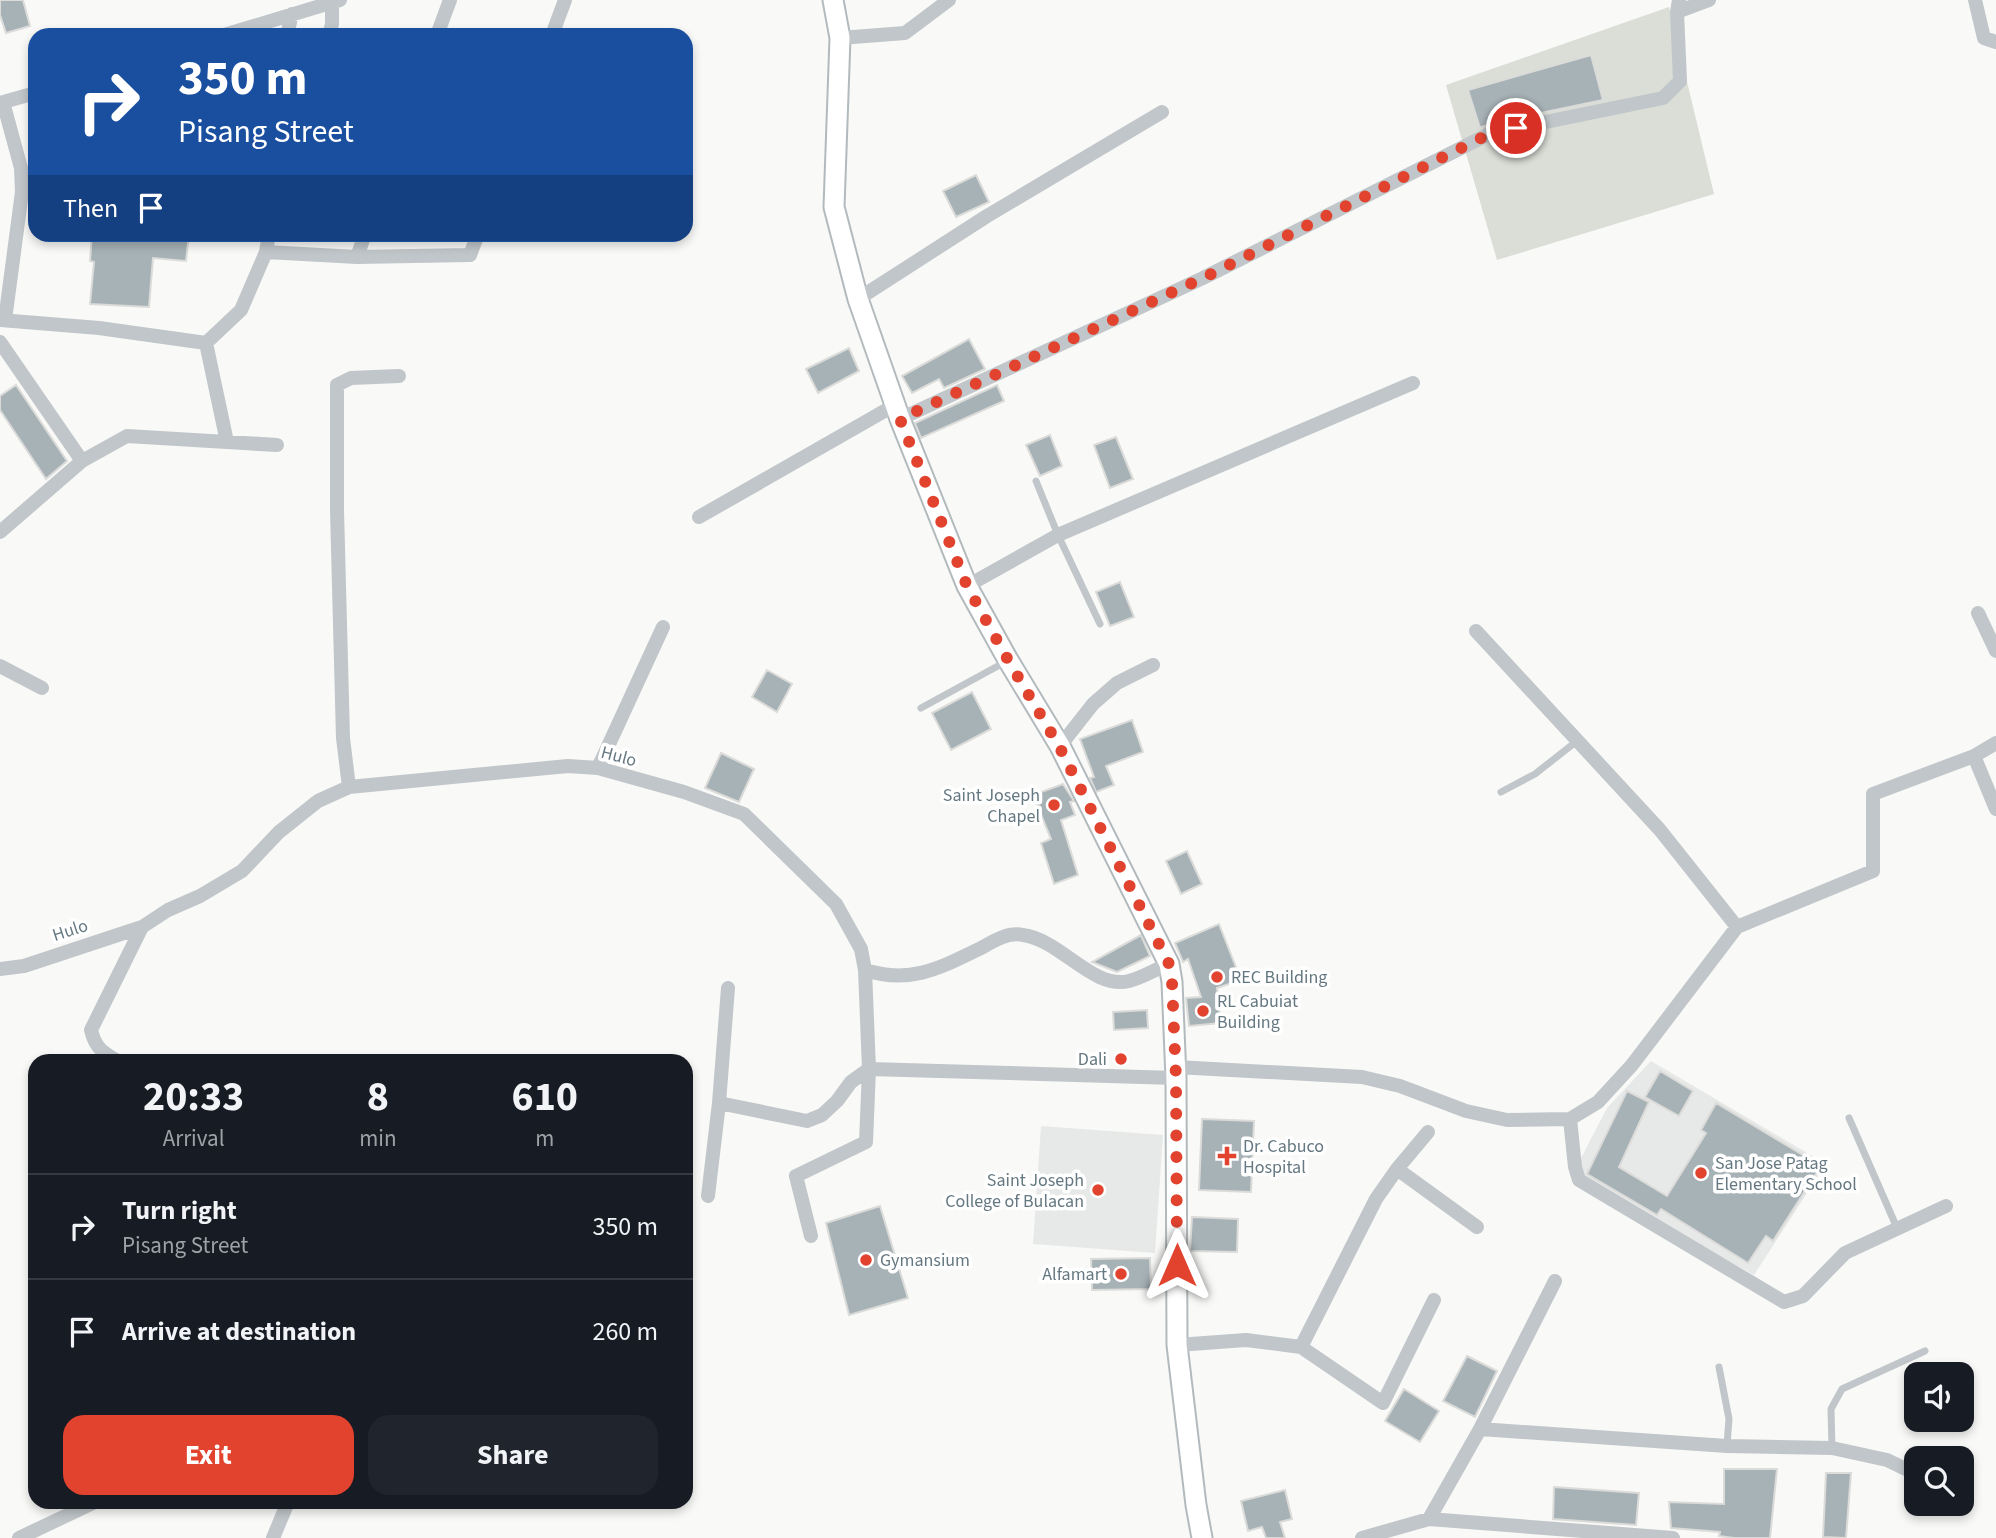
<!DOCTYPE html>
<style>
:root{--surface:#171b24;--page:#20242c;--text:#f1f3f6;--muted:#9ea1a6;--line:#363941;--accent:#e1432f}
body{margin:0;font-family:"Source Sans 3",sans-serif;background:var(--page);color:var(--text);height:100vh;display:flex;flex-direction:column;font-size:26px;white-space:nowrap}
*{box-sizing:border-box;margin:0}
p{font-size:23px;color:var(--muted)}
.icon{flex:none;width:38px;height:38px;fill:none;stroke:currentColor;stroke-width:2;stroke-linecap:round;stroke-linejoin:round}
.map{position:relative;flex:1;overflow:hidden}
.panel{position:absolute;left:28px;top:1054px;width:665px;height:455px;display:flex;flex-direction:column;background:var(--surface);border-radius:21px;box-shadow:0 4px 10px #0003}
.panel>*{flex:none}
.hud{position:absolute;left:28px;top:28px;width:665px;height:214px;border-radius:21px;box-shadow:0 4px 10px #0003;background:#1a4fa0;color:#fff;overflow:hidden}
.controls{position:absolute;left:1904px;top:1362px;display:grid;gap:14px}
.controls a{display:grid;place-items:center;width:70px;height:70px;border-radius:14px;background:var(--surface);box-shadow:0 4px 10px #0003;font-size:35px}
.pin{position:absolute;display:grid;place-items:center;width:60px;height:60px;color:#fff;margin:-30px;border:4px solid #fff;border-radius:50%;box-shadow:0 2px 7px #0007}
.me{position:absolute;width:77px;margin:-38px;rotate:0deg;stroke-linejoin:round;filter:drop-shadow(0 0 5px #0008)}
.turn{display:flex;align-items:center;gap:24px;height:147px;padding:0 35px;font-size:32px}
.turn .icon{width:91px;height:91px;stroke-width:2.5}
.turn b{display:block;font-size:49px;line-height:60px}
.then{display:flex;align-items:center;height:66px;padding:0 35px;background:#0003;gap:14px;font-size:26px}
.eta{display:flex;justify-content:space-evenly;align-items:center;height:119px;text-align:center}
.eta b{font-size:42px;font-weight:700;line-height:49px}
.button{display:flex;gap:14px;margin-top:auto;padding:14px 35px}
.button a{flex:1;height:80px;border-radius:21px;background:var(--accent);color:#fff;font-size:28px;font-weight:700;line-height:80px;text-align:center}
.button a+a{background:var(--page);color:var(--text)}
ul{padding:0;list-style:none}
li{display:flex;align-items:center;gap:21px;height:105px;padding:0 35px;border-top:2px solid var(--line)}
li div{flex:1}
li b{display:block;font-size:26px}
li em{font-style:normal}
.map>svg:first-child{display:block}
</style>
<div class="map">
<svg width="1996" height="1538" viewBox="0 0 1996 1538">
<rect width="100%" height="100%" fill="#f9f9f7"/>
<path fill="#e7e9e8" d="M1651,1061l175,103 -72,111 -170,-94 -5,-19 28,-54z
M1041,1126l122,9 -8,118 -122,-9z"/>
<path fill="#daded6" d="M1669,7l45,187 -217,66 -51,-175z"/>
<path fill="#a7b2b6" stroke="#dbdbd9" stroke-width="2" d="M0,0h23l7,26 -24,7 -6,-18z
M1591,55l12,45 -114,24 -9,4 -12,-38z
M976,175l13,27 -33,15 -13,-26z
M92,234h28l-1,3 42,4v-7h28l-3,27 -33,-3 -4,49 -59,-3 4,-42 -4,-1z
M969,339l16,30 -41,19 -5,-9 -27,14 -10,-17z
M849,348l10,23 -41,22 -12,-24z
M16,385l51,76 -21,18 -46,-69v-14z
M997,385l7,16 -83,37 -6,-15z
M1050,435l12,31 -22,10 -14,-31z
M1116,437l17,42 -23,9 -16,-43z
M1120,582l14,35 -24,9 -14,-34z
M767,670l25,14 -15,28 -25,-15z
M972,692l19,37 -40,21 -19,-37z
M1132,720l11,32 -37,14 8,19 -18,7 -6,-14 4,-1 -14,-38z
M721,753l33,16 -15,33 -34,-14z
M1063,784l11,17 -4,1 5,13 -14,5 17,55 -24,9 -13,-41 10,-4 -18,-44z
M1187,851l15,33 -21,10 -15,-33z
M1219,924l22,56 -24,8 4,35 -32,3 -3,-28 15,-1 -13,-38 -5,3 -8,-19z
M1141,935l9,21 -33,16 -25,-10z
M1147,1010l1,18 -34,2 -1,-18z
M1660,1071l33,20 -14,25 -34,-19z
M1627,1091l22,11 -30,65 48,29 39,-63 -5,-3 15,-27 105,63 -48,75 -7,-5 -18,27 -87,-54 -4,6 -70,-41z
M1202,1119l52,2 -3,71 -52,-2z
M880,1206l28,92 -59,17 -23,-92z
M1192,1217l46,2 -1,33 -47,-1z
M1150,1258l1,31 -59,1 -1,-31z
M1467,1356l30,15 -22,46 -32,-16z
M1404,1389l35,22 -19,31 -35,-21z
M1724,1469h53l-7,69h-36l-15,-2 1,-4 -49,-4 -2,-26 55,2z
M1826,1473h25l-5,65 -23,-1z
M1554,1487l85,6 -3,32 -83,-6z
M1285,1490l7,29 -12,3 5,16h-19l-4,-11 -14,4 -7,-30z"/>
<g fill="none" stroke-linecap="round" stroke-linejoin="round">
<defs>
<path id="secondary" d="M833,0l7,38 -6,169 24,92 42,120 67,167 41,74 52,86 109,218 3,18 4,96 1,267 19,160 6,33"/>
</defs>
<use href="#secondary" stroke="#b3babd" stroke-width="23"/>
<path stroke="#c0c6c9" stroke-width="7" d="M1036,481l22,54 42,89
M921,708l86,-47
M1501,792l34,-18 42,-33
M1849,1118l48,110
M1719,1367l10,52 -2,26
M1832,1448l-1,-39 11,-20 83,-38"/>
<path stroke="#c0c6c9" stroke-width="14" d="M1975,0l9,38 12,4
M1677,12l32,-12
M224,35l116,-35
M287,35l5,-21
M329,35l3,-11v-24
M437,35l13,-35
M552,35l13,-35
M840,38l65,-5 44,-33
M3,102l18,66 1,24 -17,128
M0,103l35,-10
M266,252l91,5 113,-2 8,-21
M357,257l8,-23
M858,299l129,-83 175,-104
M0,320l99,8 107,15
M0,342l82,119
M900,419l303,-141 288,-145 172,-35 17,-17 -3,-69 2,-12
M227,442l-21,-99 35,-33 25,-58 3,-18
M699,517l196,-112
M0,532l82,-71 45,-25 150,9
M967,586l91,-51 355,-152
M1978,613l18,38
M0,666l42,22
M1060,746l33,-42 24,-21 36,-18
M1974,756l22,53
M598,768l65,-141
M349,787l-6,-49 -6,-228v-125l14,-7 48,-2
M1737,927l136,-56v-77l101,-38 22,-13
M0,969l24,-3 118,-39 26,-17 32,-14 42,-25 37,-39 39,-31 31,-14 219,-21 30,2 86,24 60,22 92,90 25,45 4,21c46,15 77,-3 118,-23 12,-7 26,-15 40,-12 38,5 70,55 106,46 13,-3 27,-12 40,-17
M728,988l-9,115 88,18 15,-6 15,-14 14,-19 18,-13 -4,-99
M116,1060c-14,-8 -21,-13 -25,-30l51,-103
M1176,1067l186,10 38,9 66,25 41,9 63,-1 28,-17 34,-37 105,-138 -77,-97 -184,-199
M1570,1119l5,48 4,13 205,122 19,-6 42,-43 101,-47
M1397,1169l80,58
M708,1196l11,-93
M811,1236l-15,-60 70,-34 3,-73 307,9
M1177,1345l69,-5 55,7 82,56 51,-103
M1301,1347l75,-148 21,-30 31,-37
M1480,1429l75,-148
M1429,1519l51,-90 247,17 105,2 55,12 29,14
M19,1538l76,-36
M273,1538l15,-36
M1362,1538l67,-19 244,19"/>
<use href="#secondary" stroke="#fff" stroke-width="19"/>
</g>
<g fill="none" stroke-linecap="round" stroke-linejoin="round">
<path stroke="#e1432f" stroke-width="12" stroke-dasharray="0 21.6" d="M1177,1265l-1,-187 -4,-96 -3,-18 -110,-218 -51,-86 -41,-74 -67,-167 303,-141 288,-145 25,-5"/>
</g>
<g fill="#e1432f" stroke="#fff" stroke-width="2.5">
<circle cx="1054" cy="805" r="7"/>
<circle cx="1217" cy="977" r="7"/>
<circle cx="1203" cy="1011" r="7"/>
<circle cx="1121" cy="1059" r="7"/>
<path d="M1223.5 1145.5h7v7h7v7h-7v7h-7v-7h-7v-7h7z"/>
<circle cx="1701" cy="1173" r="7"/>
<circle cx="1098" cy="1190" r="7"/>
<circle cx="866" cy="1260" r="7"/>
<circle cx="1121" cy="1274" r="7"/>
</g>
<g text-anchor="middle" stroke-width="7" stroke-linejoin="round" paint-order="stroke">
<g font-size="18" fill="#657881" stroke="#fff">
<text transform="translate(619 756) rotate(15)" y="6">Hulo</text>
<text transform="translate(70 930) rotate(-18)" y="6">Hulo</text>
</g>
<g font-size="18" fill="#657881" stroke="#fff" text-anchor="start">
<text x="1040" y="801" text-anchor="end">Saint Joseph<tspan x="1040" dy="21">Chapel</tspan></text>
<text x="1231" y="983">REC Building</text>
<text x="1217" y="1007">RL Cabuiat<tspan x="1217" dy="21">Building</tspan></text>
<text x="1107" y="1065" text-anchor="end">Dali</text>
<text x="1243" y="1152">Dr. Cabuco<tspan x="1243" dy="21">Hospital</tspan></text>
<text x="1715" y="1169">San Jose Patag<tspan x="1715" dy="21">Elementary School</tspan></text>
<text x="1084" y="1186" text-anchor="end">Saint Joseph<tspan x="1084" dy="21">College of Bulacan</tspan></text>
<text x="880" y="1266">Gymansium</text>
<text x="1107" y="1280" text-anchor="end">Alfamart</text>
</g>
</g>
</svg>
<div class="controls">
<a><svg class="icon" aria-label="sound" viewBox="0 0 24 24"><path d="M4 9h4l5-4v14l-5-4H4zM17 9q2 3 0 6"/></svg></a>
<a><svg class="icon" aria-label="search" viewBox="0 0 24 24"><circle cx="10" cy="10" r="6"/><path d="M15 15l6 6"/></svg></a>
</div>
<div class="pin" style="left:1516px;top:128px;background:#d93025"><svg class="icon" aria-label="arrive" viewBox="0 0 24 24"><path d="M6 21V4h12l-3 4 3 4H6"/></svg></div>
<svg class="me" style="left:1177px;top:1265px" viewBox="-20 -20 40 40"><path d="M0-17L14 15 0 8-14 15z" fill="#e1432f" stroke="#fff" stroke-width="4"/></svg>
<div class="hud">
<div class="turn"><svg class="icon" aria-label="right" viewBox="0 0 24 24"><path d="M7 20v-9h11M14 6l5 5-5 5"/></svg><div><b>350 m</b>Pisang Street</div></div>
<div class="then">Then<svg class="icon" aria-label="arrive" viewBox="0 0 24 24"><path d="M6 21V4h12l-3 4 3 4H6"/></svg></div>
</div>
<section class="panel">
<div class="eta">
<div><b>20:33</b><p>Arrival</p></div>
<div><b>8</b><p>min</p></div>
<div><b>610</b><p>m</p></div>
</div>
<ul>
<li><svg class="icon" aria-label="right" viewBox="0 0 24 24"><path d="M7 20v-9h11M14 6l5 5-5 5"/></svg><div><b>Turn right</b><p>Pisang Street</p></div><em>350 m</em></li>
<li><svg class="icon" aria-label="arrive" viewBox="0 0 24 24"><path d="M6 21V4h12l-3 4 3 4H6"/></svg><div><b>Arrive at destination</b></div><em>260 m</em></li>
</ul>
<div class="button"><a>Exit</a><a>Share</a></div>
</section>
</div>
